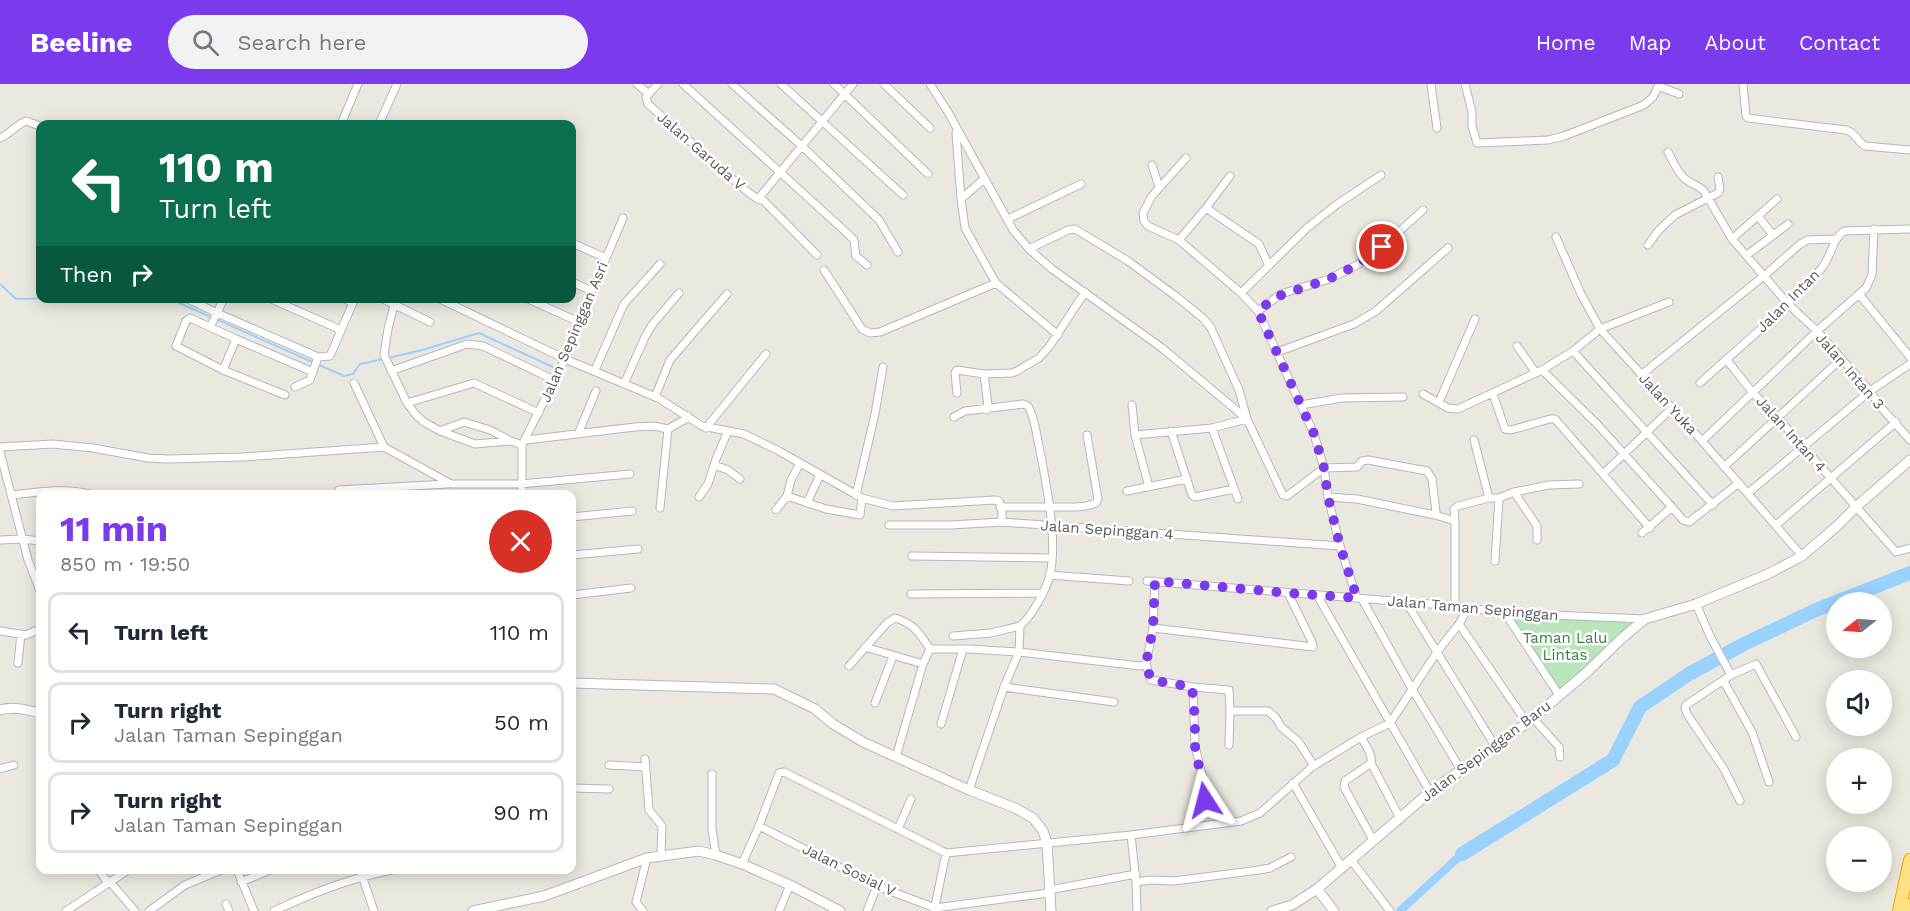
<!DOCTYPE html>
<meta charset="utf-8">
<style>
:root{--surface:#fff;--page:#f2f2f3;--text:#1f2937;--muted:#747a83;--line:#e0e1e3;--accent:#7c3aed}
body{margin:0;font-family:"Work Sans",sans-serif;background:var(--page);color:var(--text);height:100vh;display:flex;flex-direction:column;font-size:22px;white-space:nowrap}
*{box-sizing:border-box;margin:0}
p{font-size:20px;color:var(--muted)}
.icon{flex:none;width:33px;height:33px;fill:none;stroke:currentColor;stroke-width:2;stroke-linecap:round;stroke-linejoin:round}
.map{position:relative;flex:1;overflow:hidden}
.panel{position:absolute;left:36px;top:406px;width:540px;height:384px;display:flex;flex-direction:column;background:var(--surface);border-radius:12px;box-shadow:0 3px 15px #0003}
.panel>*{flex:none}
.guide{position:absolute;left:36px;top:36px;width:540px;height:183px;border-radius:12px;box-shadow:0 3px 15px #0003;background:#0b6e4f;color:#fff;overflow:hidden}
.needle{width:39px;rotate:253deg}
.tools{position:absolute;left:1826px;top:508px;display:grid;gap:12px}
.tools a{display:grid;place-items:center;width:66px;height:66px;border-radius:50%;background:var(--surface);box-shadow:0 3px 15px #0003;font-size:30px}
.pin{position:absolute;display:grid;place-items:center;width:51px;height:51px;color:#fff;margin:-26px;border:3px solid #fff;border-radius:50%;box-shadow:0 2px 6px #0007}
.me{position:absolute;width:66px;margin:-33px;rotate:351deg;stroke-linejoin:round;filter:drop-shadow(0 0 4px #0008)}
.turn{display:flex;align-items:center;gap:21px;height:126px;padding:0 24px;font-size:27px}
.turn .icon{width:78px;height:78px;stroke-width:2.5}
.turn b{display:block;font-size:42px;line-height:51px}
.then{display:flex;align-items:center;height:57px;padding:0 24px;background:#0003;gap:12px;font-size:22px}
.round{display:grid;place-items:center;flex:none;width:63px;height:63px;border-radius:32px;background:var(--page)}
.headline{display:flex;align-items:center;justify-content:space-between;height:102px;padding:0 24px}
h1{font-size:36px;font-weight:700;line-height:45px;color:var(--accent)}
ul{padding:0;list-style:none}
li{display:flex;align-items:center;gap:18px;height:81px;margin:0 12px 9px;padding:0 12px;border:3px solid var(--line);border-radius:12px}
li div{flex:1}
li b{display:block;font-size:22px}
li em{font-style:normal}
header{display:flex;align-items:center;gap:36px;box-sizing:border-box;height:84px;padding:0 30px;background:var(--accent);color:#fff}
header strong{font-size:28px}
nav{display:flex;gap:33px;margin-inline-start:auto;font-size:21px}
.search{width:420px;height:54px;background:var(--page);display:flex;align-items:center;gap:15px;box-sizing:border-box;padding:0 21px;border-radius:33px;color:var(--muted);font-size:22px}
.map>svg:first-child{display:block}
</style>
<header>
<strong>Beeline</strong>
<div class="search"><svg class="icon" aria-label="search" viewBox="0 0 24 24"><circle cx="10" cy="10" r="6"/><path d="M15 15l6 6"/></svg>Search here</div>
<nav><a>Home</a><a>Map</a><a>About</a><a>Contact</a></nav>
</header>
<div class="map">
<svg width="1910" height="827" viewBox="0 0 1910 827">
<rect width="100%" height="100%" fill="#ebe9df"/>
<path fill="#bae4bc" d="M1512,533l123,5 -75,68z"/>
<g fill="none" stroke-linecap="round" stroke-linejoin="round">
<path stroke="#9bd1ff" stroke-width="2" d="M0,200l16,15 34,-1
M168,214l176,78 9,-2 7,-10 23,-5
M388,274l34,-8 57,-17 76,35"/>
<path stroke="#9bd1ff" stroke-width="8" d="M1400,827l62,-57"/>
<path stroke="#9bd1ff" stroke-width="14" d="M1462,770l151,-94 27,-53 49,-33 55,-30 74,-35 92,-36"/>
<defs>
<path id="street" d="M637,0l12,10
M658,0l-12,13 2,7 96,85 12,9 8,3 53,54
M683,0l164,149 7,7 2,16 11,9
M732,0l71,63 76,73 19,32
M781,0l122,111
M834,0l94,90
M884,0l46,44
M930,0l18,28 65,118 16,19 23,20 110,79 85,71 36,76 4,1 37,-28 33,-1 5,-6 6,-1 59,11 5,8 4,33 -1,3 -78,-16 -29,-2
M1431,0l6,44
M1465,0l7,28v14l5,17 71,-3 16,-4 80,-31 9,-8 6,-13
M1743,0l3,32 2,2 98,12c11,3 11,12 19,16l45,4
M1658,2l21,8
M341,40l17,-40
M379,40l18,-40
M956,49l5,66 4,29 31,55
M0,54c10,-4 16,-13 26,-17l14,5
M1668,68c5,9 11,24 20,29 6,4 10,4 16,10l28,48 56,65 29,27 53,60 9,14 31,35
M1186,74l-34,38 -9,17 1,8 4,5 31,14 62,53 17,18 56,123 10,34 4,29 12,49 17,52
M1152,81l7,22
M758,115l95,-115
M961,115l23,-20
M1206,124l53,36 10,22
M1758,132l14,18
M1008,135l73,-35
M1556,153l25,57 19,35 102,112 100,115
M1732,155l45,-40
M1179,156l27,-32 24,-32
M572,159l34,15
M1648,161l10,-14 17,-16 43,-22 2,-4 -2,-12
M1029,165l39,-19 7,-1 53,32 49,36 27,22 7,9 28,62 8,29 -35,9 -77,7
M1747,171l41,-31
M824,186l38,59 8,4 10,-1 116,-49 62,52
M572,198l20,9
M1241,209l66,-65 29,-23 45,-30
M1859,210l51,63
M186,214l31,15 -7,14
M224,214l-7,15 101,44 12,-1 25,-58
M269,214l72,32
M343,214l10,5
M381,214l49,24
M438,214l127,61 93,39 44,28 42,8 35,17 83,47 31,8 102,-6 4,1 3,10v11
M526,214l53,24
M394,221l-6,24 -4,26 23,48 9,12 8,7 16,9 35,13 36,-3 11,4
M1258,227l23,-17 48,-15 28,-14 25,-18 41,-37
M190,234l46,21 -13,31 -47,-24 10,-25z
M236,255l77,33
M1517,262l19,27
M1573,267l140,154
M1277,268l77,-28 22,-13 72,-63
M1726,275l27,34 24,24 119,135 14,-4
M223,286l62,25
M595,286l29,-66 36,-40
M1542,286l56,55 72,80 2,2 -30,26
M391,287l76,-27 16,2 71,34
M984,290l4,32 -1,4
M1641,291l124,-100 34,-30 8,-5 28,-1
M354,299l30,64 67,37h70l109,-10
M1700,299c41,-37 84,-72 121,-114 11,-13 11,-30 23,-38l66,-2
M624,300l21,-47 7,-12 27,-32
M295,303l15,-7 8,-23
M957,309l-2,-20 2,-3 27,4 28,-1 5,-2 22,-13 10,-11 36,-55
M1423,310l25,14 10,1 84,-39 31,-19 27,-22 69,-27
M1493,310l12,35 6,1 39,-11h5l95,109
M655,313l15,-37 57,-66
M1439,318l36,-83
M407,319l67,-20 65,30
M1132,321l3,30 14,52
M1301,321l41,-7 61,-1
M706,344l60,-74
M1212,344l26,71
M440,347l24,-9 26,8 21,11
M1171,347l21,64 3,2 39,-8
M578,350l18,-43
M526,356l109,-13 19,-1 14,3 16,-9 4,-4
M1474,356l15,58
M1702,357l115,-110 49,-43 6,-13 2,-46
M0,363l53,-3 40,4 55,10 20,1 74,-2 142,-10
M0,368l28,108 12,31
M714,381l14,5 12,9
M1724,383l117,-108
M1603,390l68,-65
M339,406l109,-6
M1127,407l60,-12
M1514,408l23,34v14
M1748,409l122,-102 40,-27
M11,411c28,-3 56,-8 83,0
M522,411v-50l43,-86 14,-37 44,-104
M856,411l19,-81 8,-47
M787,412l39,13 34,6 2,-17
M699,413l9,-13 8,-25 12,-28
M807,419l13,-28
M1000,423h76l10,-1 10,-3 2,-4 -11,-64
M1672,423l11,13 6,2 50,-39
M660,424l8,-79
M776,426l11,-14 4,-16 9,-17
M1435,431l20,6v85
M572,433l60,-6
M1455,437l-1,-12 4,-3 31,-8h10l15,-6 35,-7 30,-1
M889,441h61l52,-3 338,24
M1776,441l120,-103
M0,456l23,-1 17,2
M572,471l66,-6
M912,472l139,2
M1495,477l4,-63
M1049,491l80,6
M1147,497l308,25 50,7 140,6
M911,510l131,-1
M572,511l59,-7
M1317,511l113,197
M1362,515l50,90 49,81
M1406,518l89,144
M1696,520l14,32 21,39
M1505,529l54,82
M1459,540l68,99
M1153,544l160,19 -1,-5 -24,-49
M0,547l26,4 14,-6
M953,552l38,-3 29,-7
M865,563l58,17
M18,579l3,-29
M1146,580l5,16 42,7 2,59 7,29 3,25
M849,582l38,-43 8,-5c20,6 24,15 35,31h39l50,3 1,-26c12,-10 26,-36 30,-51 8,-36 -4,-93 -11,-129 -3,-13 -4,-28 -11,-40l-5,-2 -58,7 -11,6
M1723,596l29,52 17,50
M1004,603l110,15
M1193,603l36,3 1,21 -1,34
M875,619l18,-47
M1230,627h38l8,7 5,9 17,14 16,25
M1533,634l26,29 1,10
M941,640l22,-75
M1361,653c4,8 12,17 10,26l-26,18 -1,6 29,53
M896,673l27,-93 7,-15
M645,675l4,51 13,16 -1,29
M1371,679l29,55
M609,681l37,2
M0,685l14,-4
M712,690v55l4,26
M1293,699l49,85
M572,704l37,1
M969,706l35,-103 15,-35 121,14 6,-2 7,-36 2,-47
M1740,717l-16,-32 -37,-55 -2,-6 1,-3 45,-30 25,-11 40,73
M759,742l118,60 58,22 114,-15
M898,745l13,-30
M1131,751l110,-14 19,-8 52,-46 49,-30 29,-14 47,-71 22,-28 9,-16
M1351,776l39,51
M742,780l17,-38 20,-53 5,-1 162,81 185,-18 5,47 1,29
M99,786l6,9 5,3 18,-12
M237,786l17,41
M360,786l14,41
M241,798l29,-12
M1136,798l15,-2 23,1 85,-11 11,-2 21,-11
M1049,806l87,-16
M226,820l3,7
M66,827l44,-29 25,29
M149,827l36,-26 36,-15
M274,827c38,-18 76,-33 118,-41
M643,827l-7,-9 11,-44
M779,827l11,-26
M867,827l10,-25
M934,827l12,-58"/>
<path id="secondary" d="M572,599l202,6 31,15 10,5 18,15 30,18 106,48 46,18 18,10 10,13 4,12 4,68
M0,626c14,-4 27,0 40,3
M1317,805l17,22
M473,827l71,-15 103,-38 52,-7 17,4 26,9 48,21 50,26
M1272,827l20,-6 25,-16 113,-97 97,-69 59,-50 35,-34 24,-20 51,-15 74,-31 32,-17 35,-30 20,-20 53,-46"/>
<path id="highway" d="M1899,827l11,-51
M1909,827l1,-6"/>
</defs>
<use href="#street" stroke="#b5b7bc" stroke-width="9"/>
<use href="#secondary" stroke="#b5b8be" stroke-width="11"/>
<use href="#highway" stroke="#eaa800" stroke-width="14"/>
<use href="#street" stroke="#fff" stroke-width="7"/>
<use href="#secondary" stroke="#fff" stroke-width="9"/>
<use href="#highway" stroke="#fde284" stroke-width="12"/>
</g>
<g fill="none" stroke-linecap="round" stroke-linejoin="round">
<path stroke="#7c3aed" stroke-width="10" stroke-dasharray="0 18" d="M1205,716l-10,-54v-27l-3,-32 -41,-7 -5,-16 7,-36 2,-47 133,12 69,5 -17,-52 -12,-49 -4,-29 -10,-34 -56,-123 18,-14 53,-18 28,-14 25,-18"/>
</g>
<g text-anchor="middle" stroke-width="5" stroke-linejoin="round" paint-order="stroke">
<g font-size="15" fill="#585b60" stroke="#fff">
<text transform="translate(701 67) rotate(41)" y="5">Jalan Garuda V</text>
<text transform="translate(1788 217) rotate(-45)" y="5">Jalan Intan</text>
<text transform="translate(574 248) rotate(-67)" y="5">Jalan Sepinggan Asri</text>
<text transform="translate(1850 287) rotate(49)" y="5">Jalan Intan 3</text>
<text transform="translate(1668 320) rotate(47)" y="5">Jalan Yuka</text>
<text transform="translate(1791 350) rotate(48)" y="5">Jalan Intan 4</text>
<text transform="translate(1107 446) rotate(4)" y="5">Jalan Sepinggan 4</text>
<text transform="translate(1473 524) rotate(5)" y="5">Jalan Taman Sepinggan</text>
<text transform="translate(1486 667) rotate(-37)" y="5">Jalan Sepinggan Baru</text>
<text transform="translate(849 786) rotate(26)" y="5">Jalan Sosial V</text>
</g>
<g font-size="15" fill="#34843a" stroke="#fff">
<text x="1565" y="559">Taman Lalu<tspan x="1565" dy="17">Lintas</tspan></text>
</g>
</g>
</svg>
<div class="tools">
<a><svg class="needle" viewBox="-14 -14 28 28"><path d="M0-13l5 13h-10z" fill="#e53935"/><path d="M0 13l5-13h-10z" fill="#747a83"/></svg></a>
<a><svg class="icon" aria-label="sound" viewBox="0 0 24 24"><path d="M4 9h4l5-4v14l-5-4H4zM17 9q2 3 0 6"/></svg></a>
<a>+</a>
<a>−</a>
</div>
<div class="pin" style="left:1382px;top:163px;background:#d93025"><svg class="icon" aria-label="arrive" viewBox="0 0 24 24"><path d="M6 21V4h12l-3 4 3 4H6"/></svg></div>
<svg class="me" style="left:1205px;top:716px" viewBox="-20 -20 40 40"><path d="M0-17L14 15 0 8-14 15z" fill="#7c3aed" stroke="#fff" stroke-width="4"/></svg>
<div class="guide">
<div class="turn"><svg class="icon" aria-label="left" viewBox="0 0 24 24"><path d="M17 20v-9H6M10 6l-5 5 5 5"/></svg><div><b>110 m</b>Turn left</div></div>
<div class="then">Then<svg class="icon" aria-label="right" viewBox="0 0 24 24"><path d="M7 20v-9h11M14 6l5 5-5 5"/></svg></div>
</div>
<section class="panel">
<div class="headline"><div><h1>11 min</h1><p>850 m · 19:50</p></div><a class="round" style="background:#d93025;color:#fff"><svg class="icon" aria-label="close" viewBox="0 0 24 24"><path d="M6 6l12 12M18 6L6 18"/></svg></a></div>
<ul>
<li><svg class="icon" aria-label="left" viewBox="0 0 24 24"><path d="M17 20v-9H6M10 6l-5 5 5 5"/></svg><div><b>Turn left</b></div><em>110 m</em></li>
<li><svg class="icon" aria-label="right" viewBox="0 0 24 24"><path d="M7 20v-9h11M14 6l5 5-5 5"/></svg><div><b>Turn right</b><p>Jalan Taman Sepinggan</p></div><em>50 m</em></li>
<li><svg class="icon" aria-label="right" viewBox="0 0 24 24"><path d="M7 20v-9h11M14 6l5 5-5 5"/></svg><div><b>Turn right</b><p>Jalan Taman Sepinggan</p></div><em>90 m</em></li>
</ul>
</section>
</div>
